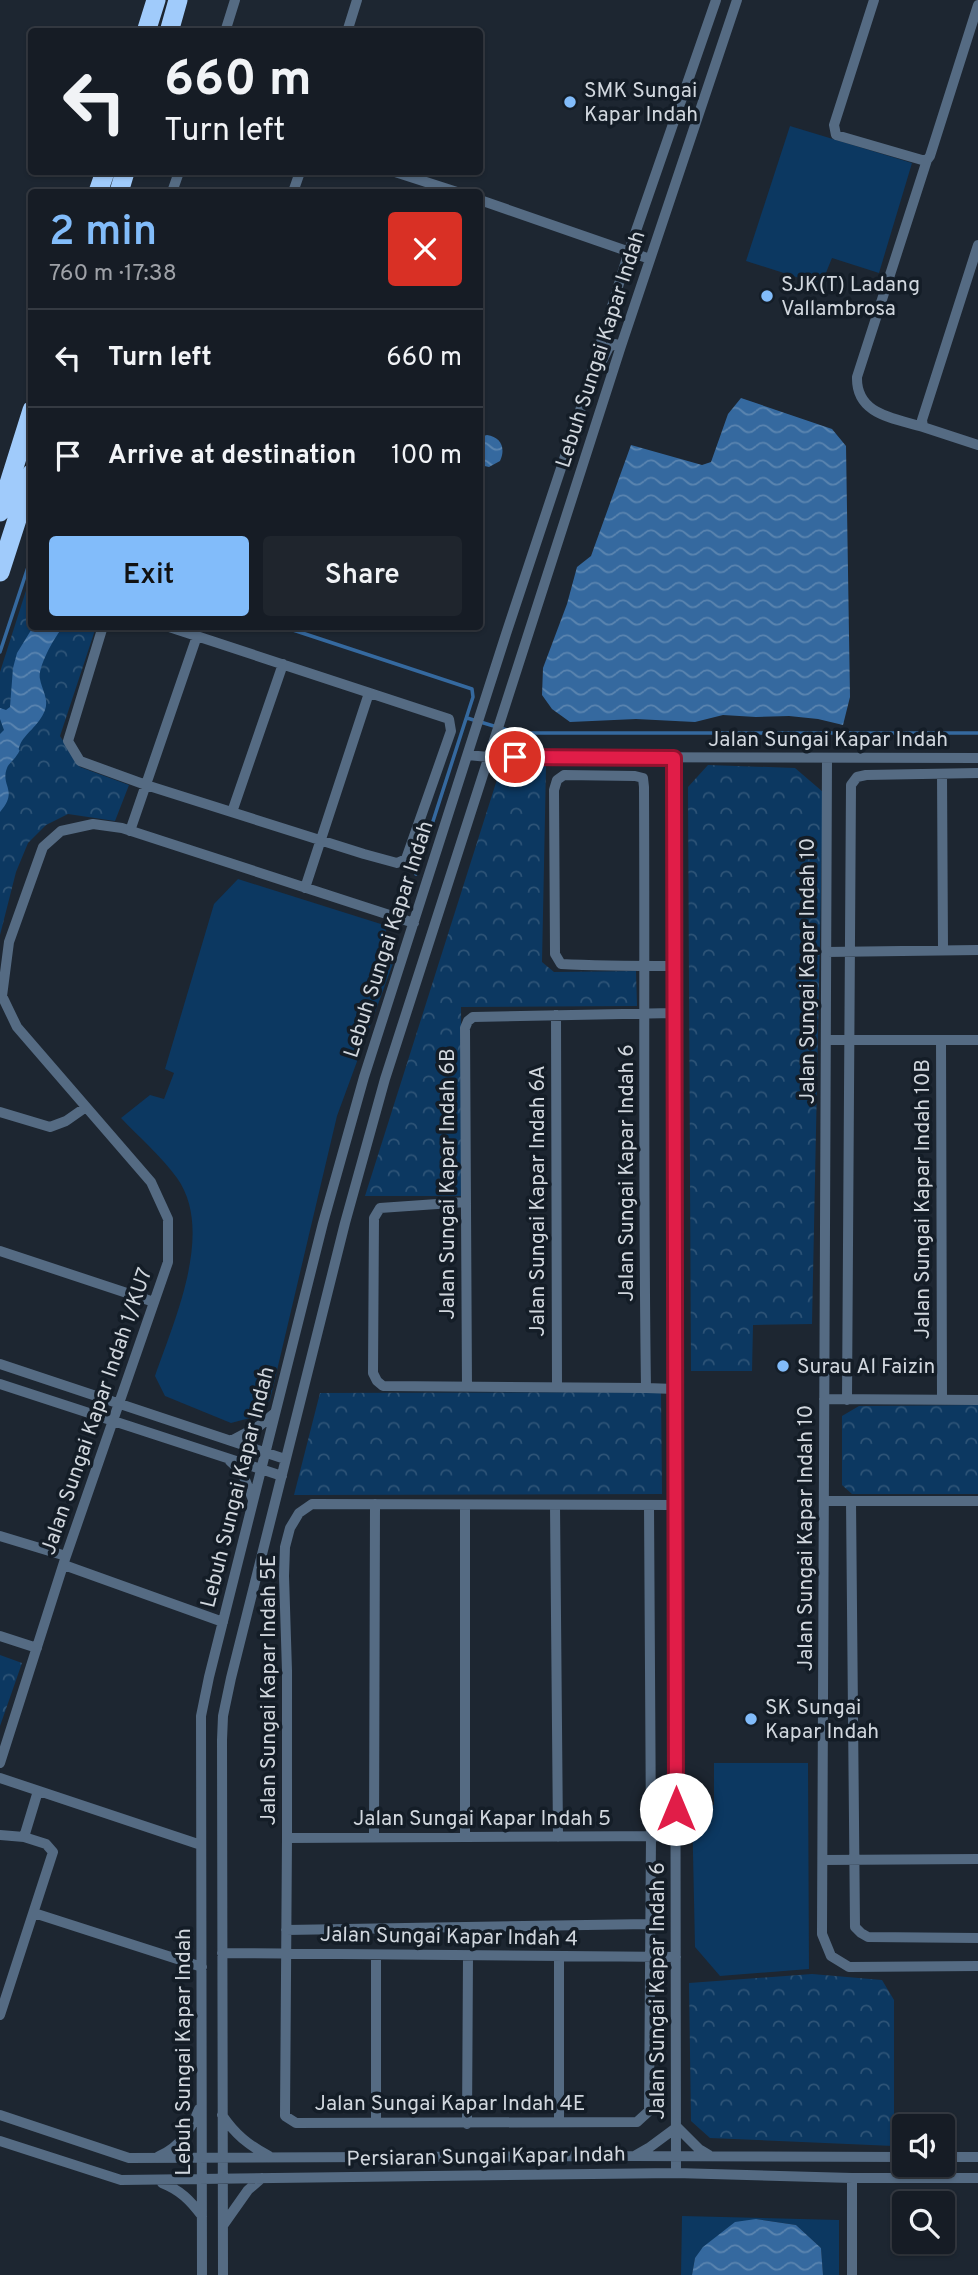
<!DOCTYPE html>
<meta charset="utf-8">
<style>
:root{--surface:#161c25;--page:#1f252d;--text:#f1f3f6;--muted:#9ea1a7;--line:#353a42;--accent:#82bcfa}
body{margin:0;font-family:Overpass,sans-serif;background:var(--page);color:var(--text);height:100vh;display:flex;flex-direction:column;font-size:26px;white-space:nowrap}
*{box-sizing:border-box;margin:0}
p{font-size:23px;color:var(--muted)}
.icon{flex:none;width:38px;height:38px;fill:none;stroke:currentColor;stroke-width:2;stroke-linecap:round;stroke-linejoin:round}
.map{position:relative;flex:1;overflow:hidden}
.details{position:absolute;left:28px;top:189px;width:455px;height:441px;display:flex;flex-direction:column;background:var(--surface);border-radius:7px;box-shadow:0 2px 5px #0004,0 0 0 2px var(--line)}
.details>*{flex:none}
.hud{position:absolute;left:28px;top:28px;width:455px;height:147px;border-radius:7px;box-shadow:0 2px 5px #0004,0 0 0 2px var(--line);background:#161c25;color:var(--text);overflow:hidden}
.buttons{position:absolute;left:892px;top:2114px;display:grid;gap:14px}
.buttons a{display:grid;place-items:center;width:63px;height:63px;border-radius:7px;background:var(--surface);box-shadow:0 2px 5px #0004,0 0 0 2px var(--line);font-size:35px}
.pin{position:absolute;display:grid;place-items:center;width:60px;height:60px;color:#fff;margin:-30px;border:4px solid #fff;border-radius:50%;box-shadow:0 2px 7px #0007}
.me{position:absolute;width:77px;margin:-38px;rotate:0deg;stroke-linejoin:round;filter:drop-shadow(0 0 5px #0008)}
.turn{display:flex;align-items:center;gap:24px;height:147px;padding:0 21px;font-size:32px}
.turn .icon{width:91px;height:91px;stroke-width:2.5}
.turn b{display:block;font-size:49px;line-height:60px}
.round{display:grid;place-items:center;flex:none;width:74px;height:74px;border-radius:7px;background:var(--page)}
.summary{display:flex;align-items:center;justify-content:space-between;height:119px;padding:0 21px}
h1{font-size:42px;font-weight:600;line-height:52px;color:var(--accent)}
.button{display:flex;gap:14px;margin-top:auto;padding:14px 21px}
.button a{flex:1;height:80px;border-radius:7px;background:var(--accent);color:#111;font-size:28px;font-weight:600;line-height:80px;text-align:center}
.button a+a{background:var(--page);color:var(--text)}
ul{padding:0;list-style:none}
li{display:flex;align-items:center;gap:21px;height:98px;padding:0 21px;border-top:2px solid var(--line)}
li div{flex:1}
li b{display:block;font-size:26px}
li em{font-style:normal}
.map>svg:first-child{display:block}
</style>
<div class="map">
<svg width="978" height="2275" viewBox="0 0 978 2275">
<defs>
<pattern id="park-crowns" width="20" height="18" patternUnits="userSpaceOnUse" patternTransform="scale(1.75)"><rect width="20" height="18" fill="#0c3861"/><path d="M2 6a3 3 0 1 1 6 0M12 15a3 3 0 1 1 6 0" fill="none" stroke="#2e5477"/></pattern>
<pattern id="water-waves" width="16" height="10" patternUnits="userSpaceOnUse" patternTransform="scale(1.75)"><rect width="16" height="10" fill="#35699f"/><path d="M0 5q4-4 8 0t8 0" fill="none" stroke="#5b85b0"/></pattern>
</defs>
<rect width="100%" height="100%" fill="#1d2631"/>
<path fill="#0c3861" d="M790,126l122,37 -33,110 -47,-15 -11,27 -75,-24z
M238,879l146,46 11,33 -58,158 -67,284 -20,18 -19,5 -66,-27 -10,-20c19,-55 60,-145 22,-198 -14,-20 -39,-42 -56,-60l29,-23 14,4 10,-26 -9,-4 49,-165z
M714,1763h94l1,206 -89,7 -25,-29 -3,-141 22,-1z
M682,2216l157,4v55h-16l-2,-27 -25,-23 -40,-6 -61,39 -3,17h-11z"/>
<path fill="url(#park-crowns)" d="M31,575l1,51 64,1 -36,109 20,31 49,18 -14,36 -47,-7 -22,11 -18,18 -12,29 -16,63v-263z
M708,765l87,3 28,24 -11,532 -59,1 -1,46h-61l-3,-584z
M546,766l-4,196 12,10 82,-1 1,35 -176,1 1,189h-97l135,-426z
M661,1392l1,102 -368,1 26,-102z
M978,1405v89h-126l-10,-9v-69l17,-10z
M0,1655l22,8 -22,63z
M812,1974l70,6 12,20v146l-184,-8 -19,-17 -2,-138z"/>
<path fill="url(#water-waves)" d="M741,398l91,31 14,17 4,251 -7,28 -25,-6 -29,-3 -33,1 -33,-2 -28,7 -59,-3 -66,3 -18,-13 -10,-14 1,-27 24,-64 10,-37 14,-11 40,-111 71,20 9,-3 17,-48z
M487,435c14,2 19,13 13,26l-11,6 -9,-2v-28z
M33,627h30c-8,9 -26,41 -23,52 2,11 9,20 5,31 -6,16 -21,24 -25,35 -4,9 3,1 -3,10 -3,5 -8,8 -10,13 -7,18 12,22 -7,44v-78l4,-4 -4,-11v-11l6,2 4,-3 3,-39 4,-15z
M756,2219l40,6 25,23 2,27h-131l3,-17 8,-11 32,-25z"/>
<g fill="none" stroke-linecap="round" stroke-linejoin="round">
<path stroke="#35699f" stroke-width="3.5" d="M281,626l191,63 1,8 -57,177
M0,652l32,-97
M467,718l50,15h461"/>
<path stroke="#556b83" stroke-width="10" d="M874,0l-40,125 2,10 86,25h5l3,-4 48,-151
M225,32l10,-32
M347,32l10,-32
M395,172l62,20
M172,192l7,-20
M293,192l7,-20
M480,200l170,59
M978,245l-56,175 1,7 55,18
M597,371l12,-24 6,-3 6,2
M923,427c-29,-9 -67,-12 -66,-50l70,-217
M103,626l-35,115 12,20 66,24 218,69 33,9 9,-4 45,-128 -2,-12 -283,-93
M468,755l20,2 490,1
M674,758l2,1415
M827,758l-5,1176 9,22 18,11 129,-1
M942,774l1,175
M232,812l51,-148
M130,831l67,-195
M305,888l64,-195
M826,952l152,-2
M556,1015l1,372
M826,1040h152
M941,1040l1,360
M0,1112l50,15 16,-6 20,-14
M466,1202l-86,6 -6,10 -1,155 4,8 6,5 263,2c-3,-200 -1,-400 -2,-601l-1,-9 -8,-2 -71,-1 -7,5 -3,10 1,164 6,10c38,2 76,2 114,2
M0,1251l154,51
M0,1364l285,95
M0,1384l282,92
M467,1387l-2,-359 3,-7 5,-4 201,-4
M646,1388l29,1
M824,1399l154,1
M847,1400l4,-615 6,-8 9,-2 112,-2
M231,1441l28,-15 16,-13
M230,1461l12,11 11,28
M824,1501h154
M851,1501l4,426 6,6 7,4 110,1
M465,1505v332
M555,1505l3,332
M649,1505l2,331 -2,275 -12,11 -341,1 -11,-7 2,-278v-167l-3,-95 1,-29 5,-19 9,-15 13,-9 363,1
M0,1536l66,20
M64,1565l159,57
M0,1636l37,12
M0,1763l66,-207 102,-294v-43l-17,-37 -134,-155 -15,-31 7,-54 34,-95 18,-16 32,-7 29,4 292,95
M0,1778l201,67
M0,1835l24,2
M287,1838l389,-2
M374,1838l1,-334
M823,1860l155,-1
M34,1913l168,54
M286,1930l363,-6
M222,1953l454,4
M0,2015l53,-163 -7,-8 -22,-7 14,-46
M0,2115l129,43 505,-2 271,1
M222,2115c13,19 26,30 47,41
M376,2122v-167
M559,2122v-165
M467,2124l1,-168
M677,2127l22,22 10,6
M0,2141l121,39 555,-7 176,5h126
M636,2155l14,-8 27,-20
M159,2156c21,-9 32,-26 40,-47
M943,2157h35
M852,2178v97
M162,2183c18,7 28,17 40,33
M224,2224l24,-34 14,-12
M202,2275l-1,-559 8,-39 114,-454 41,-146 142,-443 73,-220 50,-163 87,-251
M223,2275l-1,-535 1,-24 8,-38 114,-455 40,-144 236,-733 116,-346"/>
<path stroke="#a0cbfb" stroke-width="19" d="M146,32l10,-32
M169,32l9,-32
M98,192l7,-20
M119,192l6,-20
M0,512l32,-102
M0,572l32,-99"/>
</g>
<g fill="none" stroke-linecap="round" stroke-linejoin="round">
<defs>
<path id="route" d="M515,757l159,1 2,1051"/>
</defs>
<use href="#route" stroke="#92132f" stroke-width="18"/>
<use href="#route" stroke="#e11d48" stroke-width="12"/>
</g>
<g fill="#82bcfa" stroke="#141d27" stroke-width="2.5">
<circle cx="570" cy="102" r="7"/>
<circle cx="767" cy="296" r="7"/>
<circle cx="783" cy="1366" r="7"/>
<circle cx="751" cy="1719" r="7"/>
</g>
<g text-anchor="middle" stroke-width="7" stroke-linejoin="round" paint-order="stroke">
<g font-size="21" fill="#d1d7de" stroke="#141d27" text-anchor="start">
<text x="584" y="97">SMK Sungai<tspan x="584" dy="24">Kapar Indah</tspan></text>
<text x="781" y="291">SJK(T) Ladang<tspan x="781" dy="24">Vallambrosa</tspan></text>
<text x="797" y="1373">Surau Al Faizin</text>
<text x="765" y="1714">SK Sungai<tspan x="765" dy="24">Kapar Indah</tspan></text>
</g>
<g font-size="21" fill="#d1d7de" stroke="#141d27">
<text transform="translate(600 349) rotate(-72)" y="7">Lebuh Sungai Kapar Indah</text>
<text x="828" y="746">Jalan Sungai Kapar Indah</text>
<text transform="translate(388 939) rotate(-72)" y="7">Lebuh Sungai Kapar Indah</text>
<text transform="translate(807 971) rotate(-90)" y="7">Jalan Sungai Kapar Indah 10</text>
<text transform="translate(626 1173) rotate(-90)" y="7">Jalan Sungai Kapar Indah 6</text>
<text transform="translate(447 1184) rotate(-90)" y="7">Jalan Sungai Kapar Indah 6B</text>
<text transform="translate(922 1199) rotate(-90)" y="7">Jalan Sungai Kapar Indah 10B</text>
<text transform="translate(537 1201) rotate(-90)" y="7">Jalan Sungai Kapar Indah 6A</text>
<text transform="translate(96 1411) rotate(-71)" y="7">Jalan Sungai Kapar Indah 1/KU7</text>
<text transform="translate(237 1487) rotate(-76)" y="7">Lebuh Sungai Kapar Indah</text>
<text transform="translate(805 1538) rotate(-90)" y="7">Jalan Sungai Kapar Indah 10</text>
<text transform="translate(268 1690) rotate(-90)" y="7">Jalan Sungai Kapar Indah 5E</text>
<text x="482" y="1825">Jalan Sungai Kapar Indah 5</text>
<text transform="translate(449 1936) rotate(1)" y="7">Jalan Sungai Kapar Indah 4</text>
<text transform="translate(657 1991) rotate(-90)" y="7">Jalan Sungai Kapar Indah 6</text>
<text transform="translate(183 2052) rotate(-90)" y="7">Lebuh Sungai Kapar Indah</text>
<text x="450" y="2110">Jalan Sungai Kapar Indah 4E</text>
<text transform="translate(486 2156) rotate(-1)" y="7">Persiaran Sungai Kapar Indah</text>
</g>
</g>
</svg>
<div class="buttons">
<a><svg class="icon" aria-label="sound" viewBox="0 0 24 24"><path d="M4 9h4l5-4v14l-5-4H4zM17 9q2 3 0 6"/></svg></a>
<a><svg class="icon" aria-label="search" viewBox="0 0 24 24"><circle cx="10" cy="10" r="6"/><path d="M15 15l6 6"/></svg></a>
</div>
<div class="pin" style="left:515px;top:757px;background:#d93025"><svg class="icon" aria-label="arrive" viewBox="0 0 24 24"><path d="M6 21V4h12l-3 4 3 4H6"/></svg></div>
<svg class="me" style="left:676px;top:1809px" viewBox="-20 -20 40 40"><circle r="19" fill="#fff"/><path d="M0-13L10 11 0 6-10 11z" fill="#e11d48"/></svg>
<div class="hud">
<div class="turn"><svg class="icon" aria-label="left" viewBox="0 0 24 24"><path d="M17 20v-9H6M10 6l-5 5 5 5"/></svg><div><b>660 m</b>Turn left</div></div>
</div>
<section class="details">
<div class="summary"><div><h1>2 min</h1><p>760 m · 17:38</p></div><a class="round" style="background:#d93025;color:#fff"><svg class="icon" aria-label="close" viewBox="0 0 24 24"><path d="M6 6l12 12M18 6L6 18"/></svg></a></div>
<ul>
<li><svg class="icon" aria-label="left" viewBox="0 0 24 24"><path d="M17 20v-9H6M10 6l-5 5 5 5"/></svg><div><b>Turn left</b></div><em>660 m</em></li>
<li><svg class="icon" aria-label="arrive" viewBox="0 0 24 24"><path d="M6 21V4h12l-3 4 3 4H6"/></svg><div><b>Arrive at destination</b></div><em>100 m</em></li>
</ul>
<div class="button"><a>Exit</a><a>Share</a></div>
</section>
</div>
